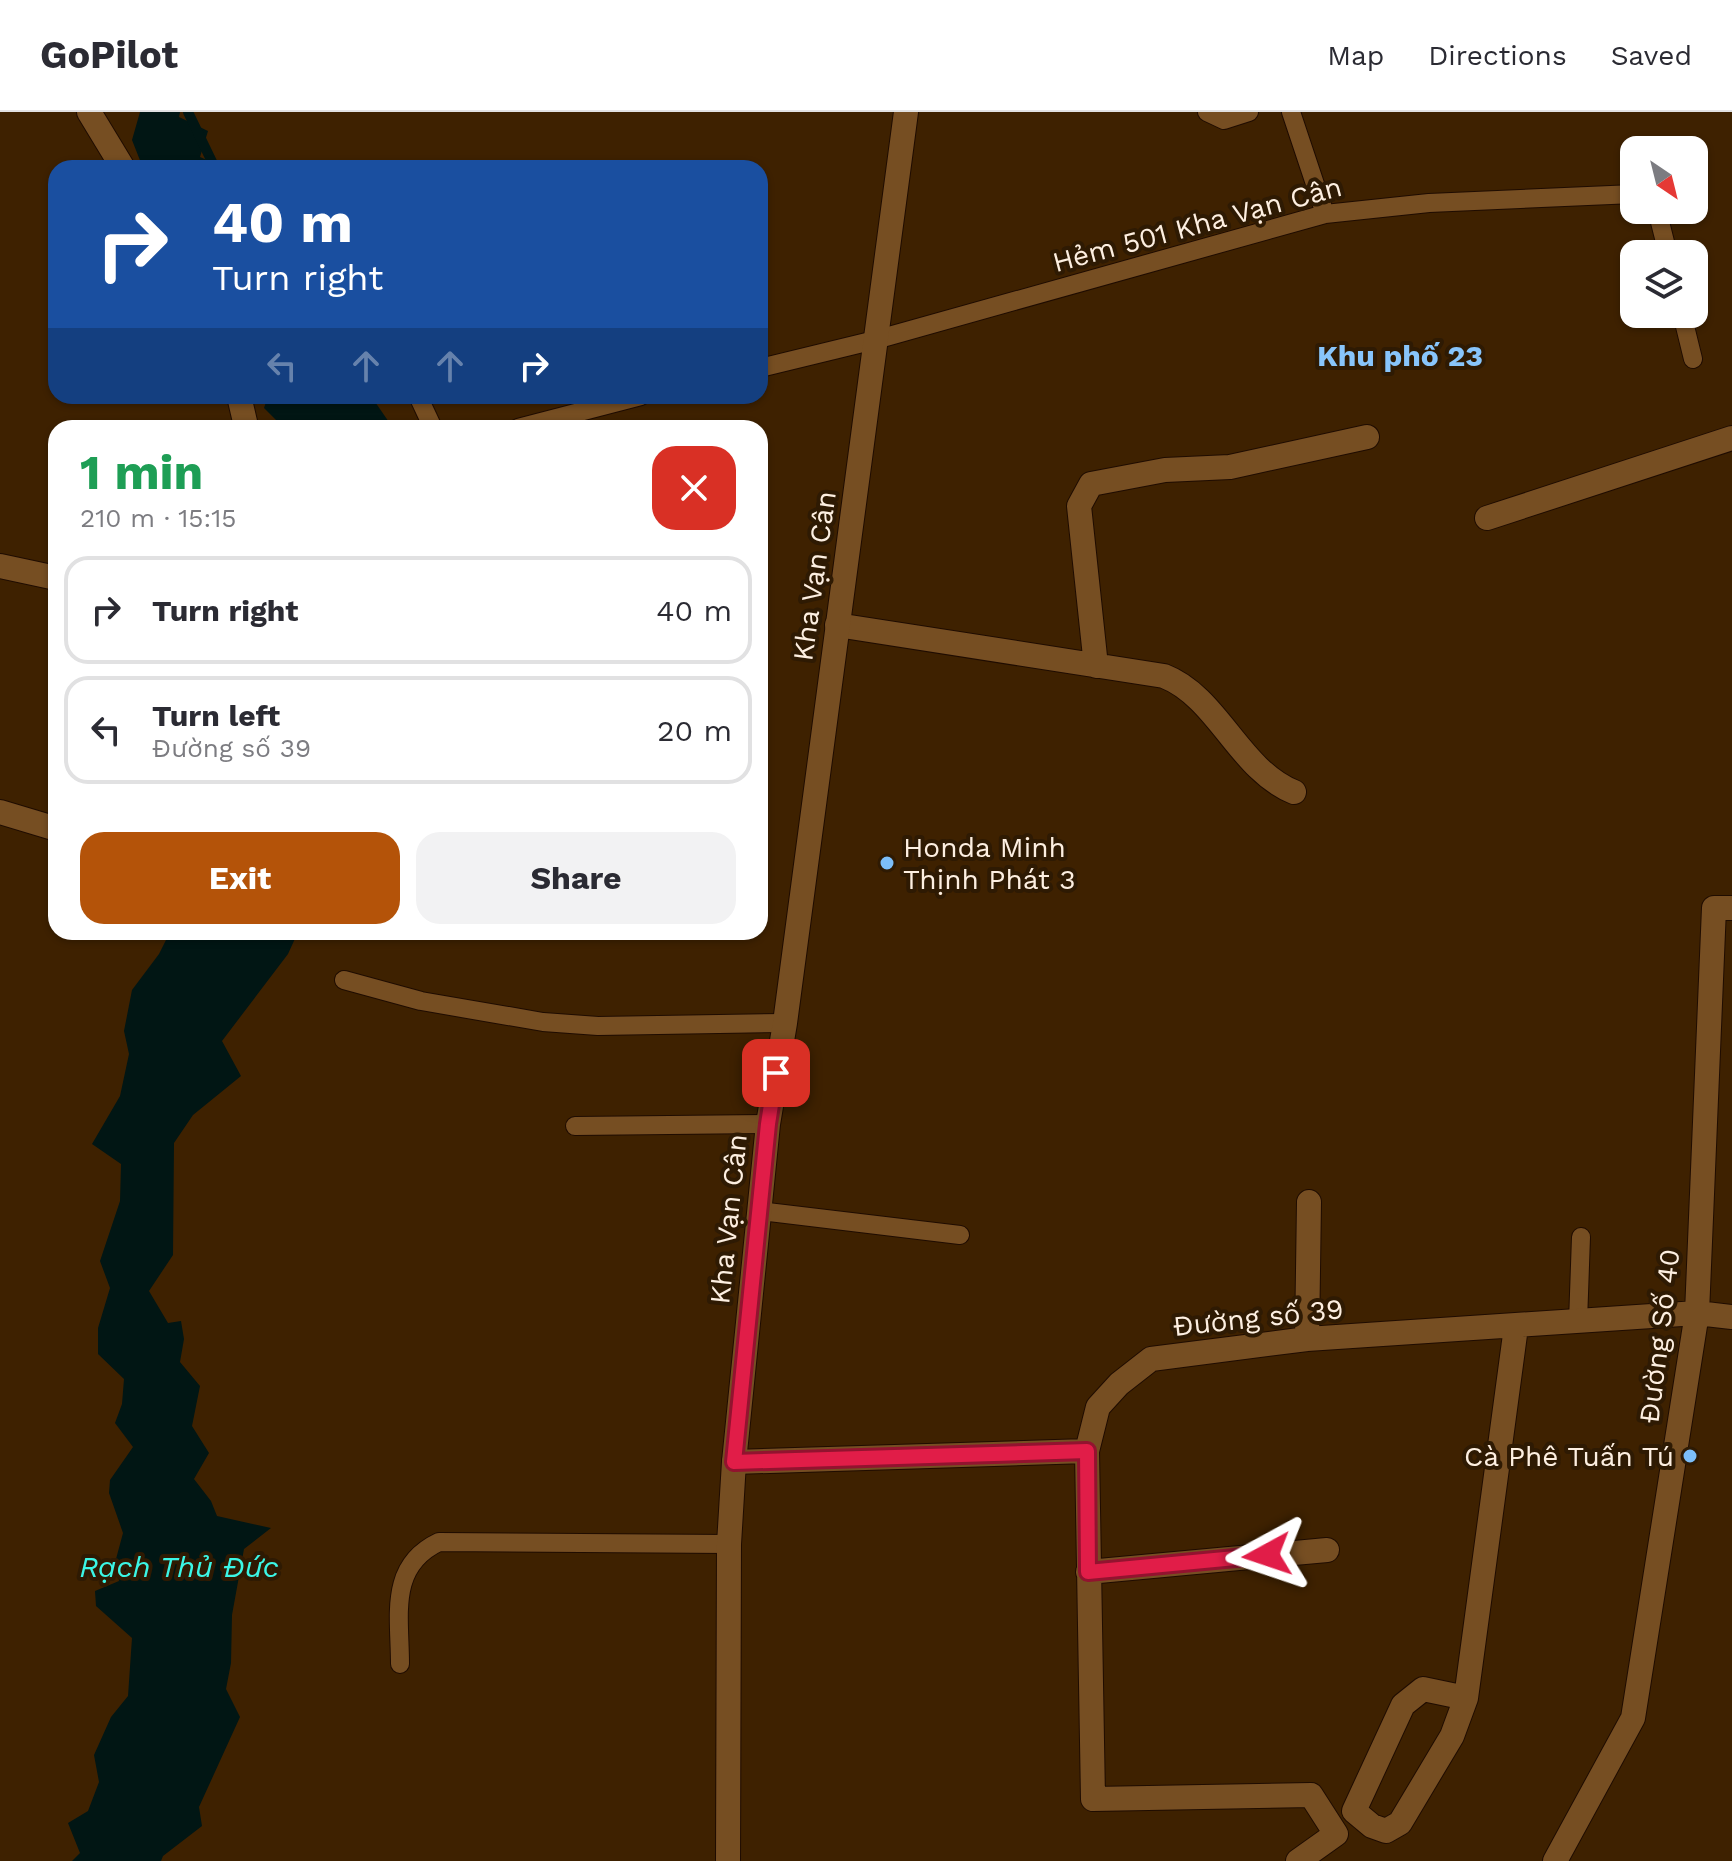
<!DOCTYPE html>
<meta charset="utf-8">
<style>
:root{--surface:#fff;--page:#f2f2f3;--text:#2b2b33;--muted:#7c7c81;--line:#e1e1e2;--accent:#b45309}
body{margin:0;font-family:"Work Sans",sans-serif;background:var(--page);color:var(--text);height:100vh;display:flex;flex-direction:column;font-size:30px;white-space:nowrap}
*{box-sizing:border-box;margin:0}
p{font-size:26px;color:var(--muted)}
.icon{flex:none;width:44px;height:44px;fill:none;stroke:currentColor;stroke-width:2;stroke-linecap:round;stroke-linejoin:round}
.map{position:relative;flex:1;overflow:hidden}
.details{position:absolute;left:48px;top:308px;width:720px;height:520px;display:flex;flex-direction:column;background:var(--surface);border-radius:24px;box-shadow:0 2px 6px #0004}
.details>*{flex:none}
.guide{position:absolute;left:48px;top:48px;width:720px;height:244px;border-radius:24px;box-shadow:0 2px 6px #0004;background:#1a4fa0;color:#fff;overflow:hidden}
.needle{width:52px;rotate:145deg}
.tools{position:absolute;left:1620px;top:24px;display:grid;gap:16px}
.tools a{display:grid;place-items:center;width:88px;height:88px;border-radius:16px;background:var(--surface);box-shadow:0 2px 6px #0004;font-size:40px}
.pin{position:absolute;display:grid;place-items:center;width:68px;height:68px;color:#fff;margin:-34px;border-radius:16px;box-shadow:0 4px 12px #0006}
.me{position:absolute;width:88px;margin:-44px;rotate:265deg;stroke-linejoin:round;filter:drop-shadow(0 0 6px #0008)}
.turn{display:flex;align-items:center;gap:28px;height:168px;padding:0 32px;font-size:36px}
.turn .icon{width:104px;height:104px;stroke-width:2.5}
.turn b{display:block;font-size:56px;line-height:68px}
.lanes{display:flex;align-items:center;height:76px;padding:0 32px;background:#0003;justify-content:center;gap:40px;direction:ltr}
.lanes .off{opacity:.35}
.round{display:grid;place-items:center;flex:none;width:84px;height:84px;border-radius:24px;background:var(--page)}
.overview{display:flex;align-items:center;justify-content:space-between;height:136px;padding:0 32px}
h1{font-size:48px;font-weight:700;line-height:60px;color:#1e9e55}
.action{display:flex;gap:16px;margin-top:auto;padding:16px 32px}
.action a{flex:1;height:92px;border-radius:24px;background:var(--accent);color:#fff;font-size:32px;font-weight:700;line-height:92px;text-align:center}
.action a+a{background:var(--page);color:var(--text)}
ul{padding:0;list-style:none}
li{display:flex;align-items:center;gap:24px;height:108px;margin:0 16px 12px;padding:0 16px;border:4px solid var(--line);border-radius:24px}
li div{flex:1}
li b{display:block;font-size:30px}
li em{font-style:normal}
header{display:flex;align-items:center;gap:48px;box-sizing:border-box;height:112px;padding:0 40px;background:var(--surface);border-bottom:2px solid var(--line)}
header strong{font-size:38px}
nav{display:flex;gap:44px;margin-inline-start:auto;font-size:28px}
.map>svg:first-child{display:block}
</style>
<header>
<strong>GoPilot</strong>
<nav><a>Map</a><a>Directions</a><a>Saved</a></nav>
</header>
<div class="map">
<svg width="1732" height="1749" viewBox="0 0 1732 1749">
<rect width="100%" height="100%" fill="#3e2100"/>
<path fill="#011614" d="M140,0h40l-1,5 29,14 -8,26 25,11h-82l-11,-28z
M268,284h103l22,32h-109l-20,-20z
M170,820h128l-10,22 -66,87 19,35 -48,39 -19,28 -1,112 -24,36 19,32 13,-2 3,18 -4,23 20,24 -8,40 17,27 -15,26 17,22 6,15 54,12 -27,21 -12,66 -1,48 -5,26 14,28 -41,90 3,19 -39,30 -2,5h-89l8,-8 -12,-30 20,-12 11,-29 -5,-27 17,-38 17,-21 4,-58 -36,-32 -1,-15 24,-10 -3,-22 7,-26 -14,-40 1,-13 23,-33 -18,-24 7,-19 2,-25 -26,-25v-26l12,-40 -10,-27 20,-60 1,-37 -29,-20 28,-48 9,-42 -5,-23 8,-41 27,-36z"/>
<g fill="none" stroke-linecap="round" stroke-linejoin="round">
<path stroke="#011614" stroke-width="10" d="M188,0l27,56"/>
<defs>
<path id="lane" d="M1207,0l17,8 25,-8
M1291,0l34,102
M1657,98l11,44
M1682,202l11,45
M760,256l115,-28 450,-126 104,-11 205,-9
M418,284l15,32
M518,316l123,-32
M344,868l77,21 122,21 55,4 187,-3
M575,1014l193,-2
M760,1099l200,24
M1578,1210l3,-85
M400,1552c0,-48 -12,-98 39,-122l290,2"/>
<path id="street" d="M89,0l34,56
M239,284l7,30
M1487,406l245,-80
M0,454l56,12
M837,513l327,51c54,21 75,94 130,116
M1096,554l-17,-160 12,-22 74,-14 65,-3 137,-30
M0,700l50,15
M1307,1227l2,-137
M1087,1339l6,348 218,-4 25,39 -38,27
M734,1350l353,-11 11,-44 21,-23 32,-25 156,-20 390,-26 35,4
M1088,1460l239,-22
M1466,1586l-43,-9 -20,16 -49,106 18,15 14,5 14,-8 52,-87 14,-38 50,-371
M1555,1749l78,-143 64,-405 17,-405h18"/>
<path id="secondary" d="M728,1749l1,-317 5,-82 34,-338 17,-101 121,-911"/>
</defs>
<use href="#lane" stroke="#1f0c00" stroke-width="20"/>
<use href="#street" stroke="#1f0c00" stroke-width="26"/>
<use href="#secondary" stroke="#1f0c00" stroke-width="26"/>
<use href="#lane" stroke="#764e22" stroke-width="18"/>
<use href="#street" stroke="#764e22" stroke-width="24"/>
<use href="#secondary" stroke="#764e22" stroke-width="24"/>
</g>
<g fill="none" stroke-linecap="round" stroke-linejoin="round">
<defs>
<path id="route" d="M776,961l-8,51 -34,338 353,-11 1,121 179,-17"/>
</defs>
<use href="#route" stroke="#92132f" stroke-width="20"/>
<use href="#route" stroke="#e11d48" stroke-width="14"/>
</g>
<g fill="#7cbef9" stroke="#2e1a03" stroke-width="3">
<circle cx="887" cy="751" r="8"/>
<circle cx="1690" cy="1344" r="8"/>
</g>
<g text-anchor="middle" stroke-width="8" stroke-linejoin="round" paint-order="stroke">
<g font-size="28" fill="#fdefe1" stroke="#2e1a03">
<text transform="translate(1197 112) rotate(-15)" y="10">Hẻm 501 Kha Vạn Cân</text>
<text transform="translate(814 464) rotate(-82)" y="10">Kha Vạn Cân</text>
<text transform="translate(728 1107) rotate(-84)" y="10">Kha Vạn Cân</text>
<text transform="translate(1258 1205) rotate(-6)" y="10">Đường số 39</text>
<text transform="translate(1659 1224) rotate(-83)" y="10">Đường Số 40</text>
</g>
<g font-size="28" fill="#fdefe1" stroke="#2e1a03" text-anchor="start">
<text x="903" y="745">Honda Minh<tspan x="903" dy="32">Thịnh Phát 3</tspan></text>
<text x="1674" y="1354" text-anchor="end">Cà Phê Tuấn Tú</text>
</g>
<g font-size="30" font-weight="bold" fill="#88c5fb" stroke="#2e1a03">
<text x="1400" y="254">Khu phố 23</text>
</g>
<g font-size="30" font-style="italic" fill="#3bf6e6" stroke="#2e1a03">
<text x="179" y="1465">Rạch Thủ Đức</text>
</g>
</g>
</svg>
<div class="tools">
<a><svg class="needle" viewBox="-14 -14 28 28"><path d="M0-13l5 13h-10z" fill="#e53935"/><path d="M0 13l5-13h-10z" fill="#7c7c81"/></svg></a>
<a><svg class="icon" aria-label="layers" viewBox="0 0 24 24"><path d="M12 4l9 5-9 5-9-5zM3 14l9 5 9-5"/></svg></a>
</div>
<div class="pin" style="left:776px;top:961px;background:#d93025"><svg class="icon" aria-label="arrive" viewBox="0 0 24 24"><path d="M6 21V4h12l-3 4 3 4H6"/></svg></div>
<svg class="me" style="left:1267px;top:1443px" viewBox="-20 -20 40 40"><path d="M0-17L14 15 0 8-14 15z" fill="#e11d48" stroke="#fff" stroke-width="4"/></svg>
<div class="guide">
<div class="turn"><svg class="icon" aria-label="right" viewBox="0 0 24 24"><path d="M7 20v-9h11M14 6l5 5-5 5"/></svg><div><b>40 m</b>Turn right</div></div>
<div class="lanes"><svg class="icon off" aria-label="left" viewBox="0 0 24 24"><path d="M17 20v-9H6M10 6l-5 5 5 5"/></svg><svg class="icon off" aria-label="ahead" viewBox="0 0 24 24"><path d="M12 20V5M6 11l6-6 6 6"/></svg><svg class="icon off" aria-label="ahead" viewBox="0 0 24 24"><path d="M12 20V5M6 11l6-6 6 6"/></svg><svg class="icon" aria-label="right" viewBox="0 0 24 24"><path d="M7 20v-9h11M14 6l5 5-5 5"/></svg></div>
</div>
<section class="details">
<div class="overview"><div><h1>1 min</h1><p>210 m · 15:15</p></div><a class="round" style="background:#d93025;color:#fff"><svg class="icon" aria-label="close" viewBox="0 0 24 24"><path d="M6 6l12 12M18 6L6 18"/></svg></a></div>
<ul>
<li><svg class="icon" aria-label="right" viewBox="0 0 24 24"><path d="M7 20v-9h11M14 6l5 5-5 5"/></svg><div><b>Turn right</b></div><em>40 m</em></li>
<li><svg class="icon" aria-label="left" viewBox="0 0 24 24"><path d="M17 20v-9H6M10 6l-5 5 5 5"/></svg><div><b>Turn left</b><p>Đường số 39</p></div><em>20 m</em></li>
</ul>
<div class="action"><a>Exit</a><a>Share</a></div>
</section>
</div>
